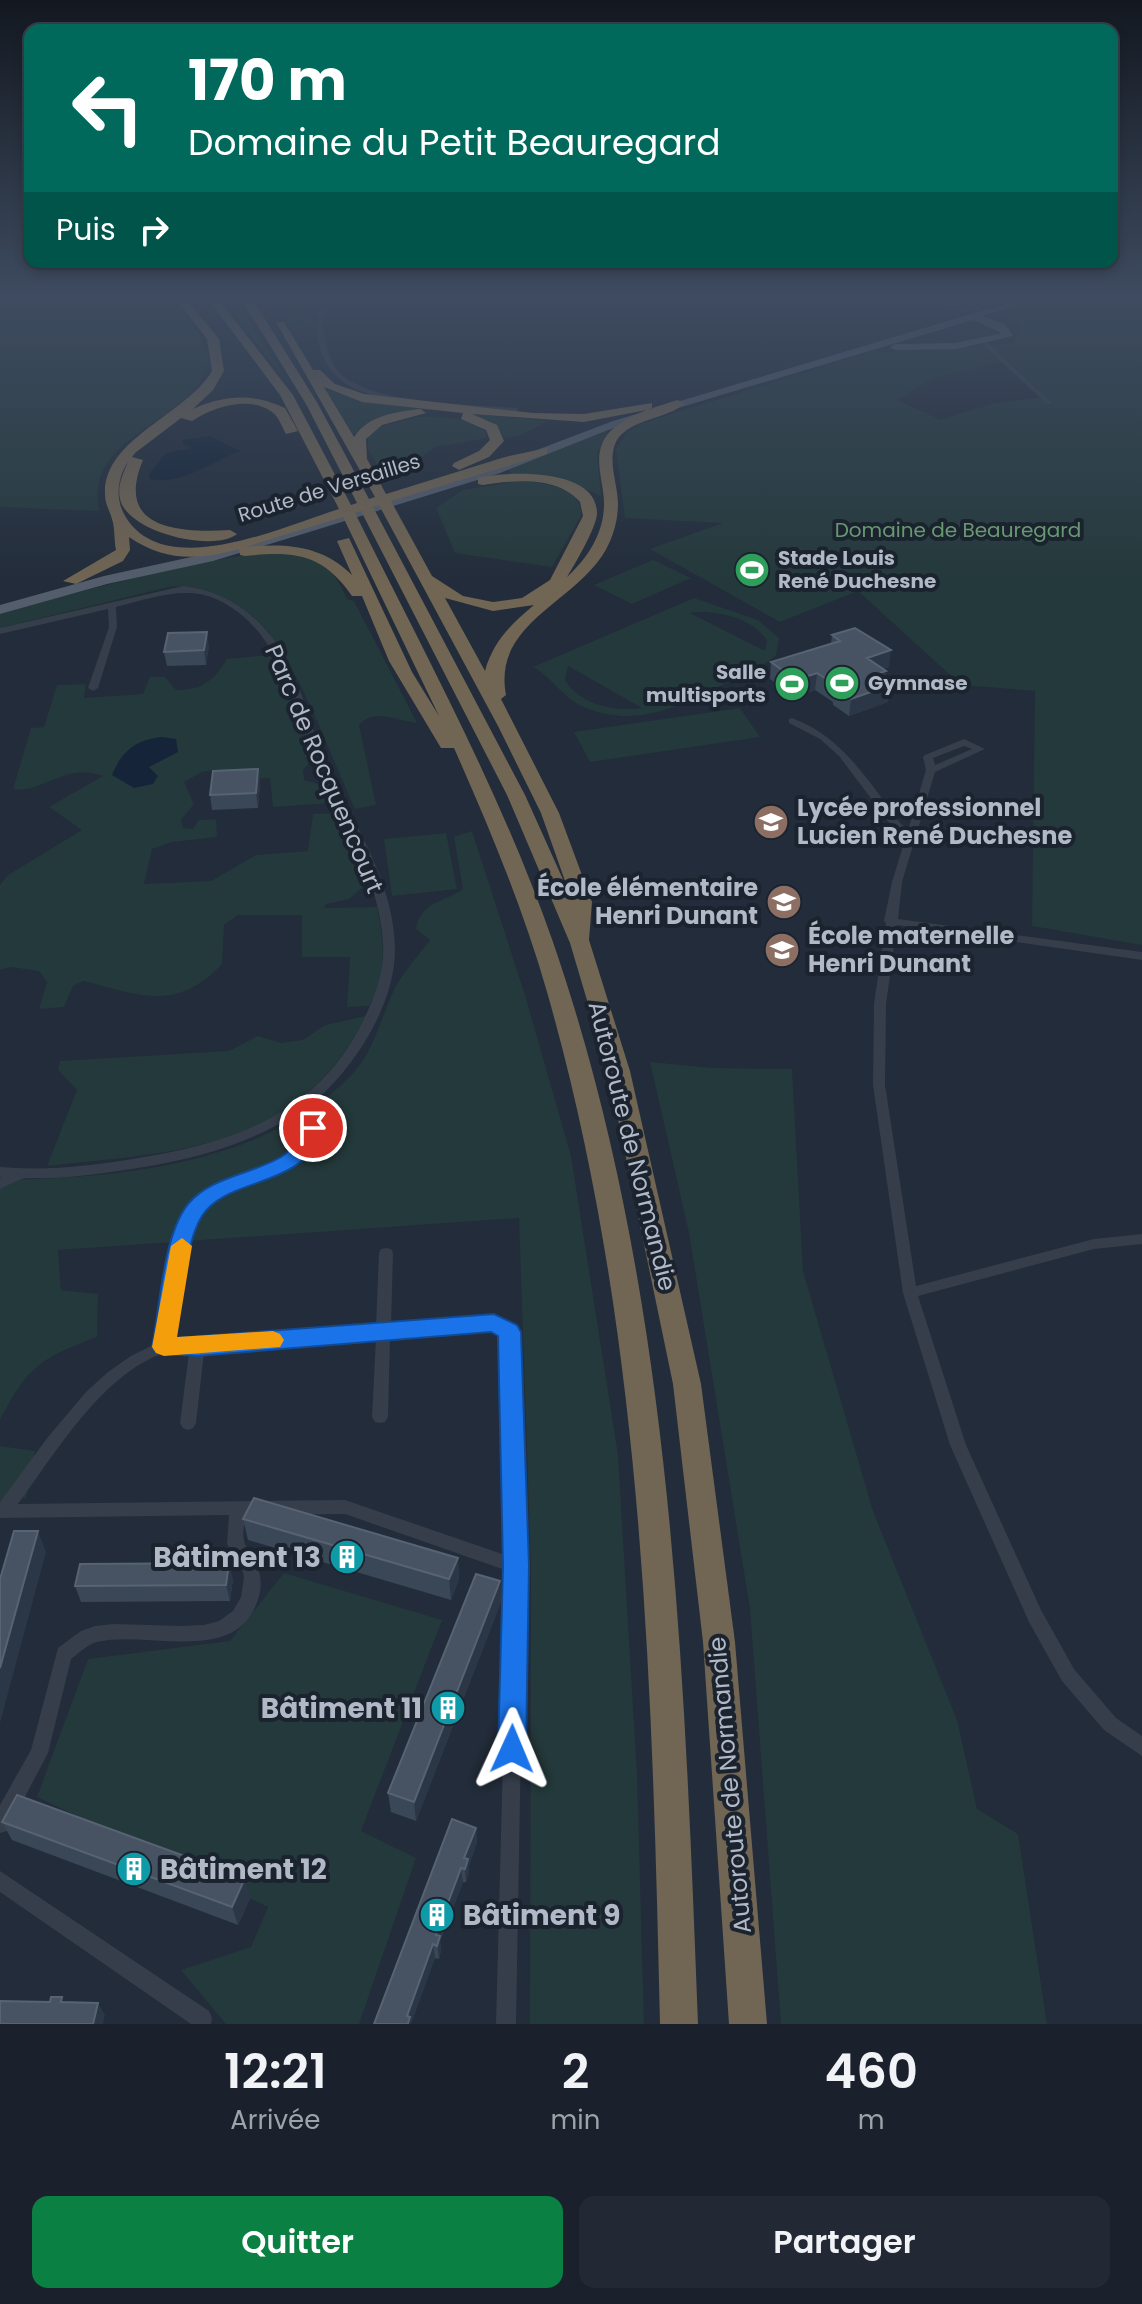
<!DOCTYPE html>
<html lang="fr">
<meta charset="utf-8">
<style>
:root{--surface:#1a212c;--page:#232934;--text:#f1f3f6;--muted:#9fa3a9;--line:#383e48;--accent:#0b8043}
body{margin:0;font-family:Poppins,sans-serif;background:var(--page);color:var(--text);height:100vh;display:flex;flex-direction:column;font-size:30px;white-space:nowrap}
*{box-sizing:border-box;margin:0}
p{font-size:26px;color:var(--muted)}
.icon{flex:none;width:44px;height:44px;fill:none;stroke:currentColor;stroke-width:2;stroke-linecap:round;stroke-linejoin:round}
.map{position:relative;height:2024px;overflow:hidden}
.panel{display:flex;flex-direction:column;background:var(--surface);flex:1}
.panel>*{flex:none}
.guide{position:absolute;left:24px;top:24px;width:1094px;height:244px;border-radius:16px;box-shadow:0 4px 12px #0003,0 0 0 2px var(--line);background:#00695c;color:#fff;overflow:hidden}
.pin{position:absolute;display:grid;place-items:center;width:68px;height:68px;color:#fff;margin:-34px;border:4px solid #fff;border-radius:50%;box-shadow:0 2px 8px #0007}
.me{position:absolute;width:88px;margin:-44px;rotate:1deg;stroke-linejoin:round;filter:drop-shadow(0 0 6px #0008)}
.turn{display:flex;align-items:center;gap:28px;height:168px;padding:0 32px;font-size:36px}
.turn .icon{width:104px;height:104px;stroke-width:2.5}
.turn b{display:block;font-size:56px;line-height:68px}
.then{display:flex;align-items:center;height:76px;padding:0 32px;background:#0003;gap:16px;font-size:30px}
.eta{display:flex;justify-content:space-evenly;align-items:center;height:136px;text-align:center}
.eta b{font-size:48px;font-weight:600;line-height:56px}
.button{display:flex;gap:16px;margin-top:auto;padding:16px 32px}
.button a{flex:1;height:92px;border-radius:16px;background:var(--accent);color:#fff;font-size:32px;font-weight:600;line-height:92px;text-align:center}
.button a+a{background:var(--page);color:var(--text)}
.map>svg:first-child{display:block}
</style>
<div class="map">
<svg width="1142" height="2024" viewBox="0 0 1142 2024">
<rect width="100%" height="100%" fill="#222c3a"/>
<path fill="#24393b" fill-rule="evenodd" d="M0,300h170l29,34 11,29c-6,11 -12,24 -21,32 -37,36 -102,54 -90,116l-99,-4z
M223,300h13l51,80h-2z
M272,300h30l13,27 -23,2z
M1042,300h100v645l-110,-19 3,-235 -74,-6 -103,-94 -78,31 -130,-73 73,-26 -98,-5 -9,-69 11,-17 16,-9 218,-68c50,-8 100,-5 151,-12l10,-17 -26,-12zM1006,361l37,36 -47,6 -56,17 -43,-20 36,-22z
M325,388l33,13 78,9c-31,1 -59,4 -83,25z
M464,413l83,8 -26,14 -16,3 -14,-16z
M419,417c23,0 47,0 67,15v6l-50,9 -13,9 -12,18 -24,9 -19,-34v-15l10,-7z
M608,431l-11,22 4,43 -43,-19 -46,-3 -5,-5z
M520,481c22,2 63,5 61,35l-29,51 -97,-14 -19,-45 27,-18z
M250,554c50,0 75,-7 97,45l7,2 63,122c-20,-2 -43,-15 -58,2l17,80 -21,4c-22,-47 -60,-153 -94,-185 -25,-24 -55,-36 -88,-38l-173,42v-16l174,-44z
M653,560l38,18 -59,26 -38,-19z
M694,598l64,22 21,18 -3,17c-13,13 -32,19 -48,27 -47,23 -90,47 -142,26 -24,-10 -32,-29 -53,-41zM699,612c24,0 53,7 68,28l-2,11 -75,-38zM568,666l74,42h1c-27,4 -63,-3 -78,-28z
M269,655l8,10 37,93 -11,12 1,10 22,6 6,17 -59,4 -3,-29 -48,3 -5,-4 1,-8 -16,3 -18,10 10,22 -13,16 2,8 10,1 6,-9 17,-1 1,18 -45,5 -20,7 -8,35 67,-3 45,-26 52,-4 5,-37 28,-1 23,63 -2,12 -13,11 -23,5 -2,4 53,-1c7,36 11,66 -8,99l-22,1 3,-50h-48v-42h-64l-14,10 -2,39c-45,48 -82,32 -138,17l-11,5 -9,21 -25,2 8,-27 -8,-11 -28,-4 -11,3v-85l8,-10 74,-45 -33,-23 54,-31c-39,-14 -63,19 -90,13l18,-61 13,-1 13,-42 29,-1 -2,14 59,-4 7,-17h15l11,13c27,0 37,-9 51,-31z
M740,708l20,29 -170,25 -16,-30z
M472,831l53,164 46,161 47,299 19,319 7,250h-114l1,-454 -12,-352 -461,32 3,40 37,4 -1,43c-56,21 -69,29 -97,83v-240c118,-2 269,-15 354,-108 19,-20 28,-57 40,-82 9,-18 24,-34 36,-50l-14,-11c5,-28 27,-26 47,-40l-9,-52z
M446,833l11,56 -65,7 -8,-57z
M366,1016c-69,135 -185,135 -319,150l30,-76 -19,-20 2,-9 169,-10 29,-15 23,7 22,-3 22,-15z
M650,1062l63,6 79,1 11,202 70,240 84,209 20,89 41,25 29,190h-266l-31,-415 -61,-376z
M0,1446l35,5 -9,47 -26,3z
M284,1573l158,47 -81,211 55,27 -57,166h-133l-45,-54 70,-23 17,-40 -231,-110 51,-138 142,-18z"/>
<path fill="#152438" d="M210,436l30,15c-28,11 -61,35 -90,28l-1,-5 17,-21 26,-5 -9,-4v-4z
M162,737l14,2 2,13 -29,15 9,9 -5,8 -19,4 -22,-13c10,-24 23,-35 50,-38z"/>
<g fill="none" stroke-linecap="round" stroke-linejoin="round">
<path fill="#363e4b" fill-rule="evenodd" d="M328,300h6c-12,13 -13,23 -9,40 2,11 7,25 15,33 32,32 132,31 176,35l3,2 -3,2c-46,-4 -145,-3 -179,-35 -9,-8 -15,-21 -18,-32 -4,-18 -4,-32 9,-45z
M929,300l19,5 18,2 31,-6 3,2c-26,10 -46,9 -71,-1z
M981,341h4l66,61v2h-4l-66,-61z
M183,586c34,4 61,19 84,45 31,35 39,84 57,127 26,61 71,123 71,192 0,56 -43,122 -86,156l10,22c-3,7 -6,16 -11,22 -27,34 -83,28 -109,65 -20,29 -22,90 -27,125l25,1 179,-14 3,-74 2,-4 5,-1 5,1 2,4 -2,72 103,-8 14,5 11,16 5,228 -8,458h-20l12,-453 -163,-57 -100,1c0,8 -3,18 -1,25 0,4 3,7 5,11 8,12 14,26 11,41 -17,78 -111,37 -163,50 -9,2 -18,11 -26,17l-23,94 -41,78 -7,2v-28l31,-55 27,-102 23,-17 14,-5 19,-2 68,2 22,-1 15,-4 14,-10 8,-14 3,-20 -2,-9 -15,-24 2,-29 -229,3v-16l48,-65 38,-45 22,-20 23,-16 26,-13c6,-41 8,-104 34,-138 32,-39 90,-24 116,-77l-8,-16c-60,40 -133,53 -203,62 -17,2 -33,4 -49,4 -8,1 -18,-1 -25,1 -7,2 -15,7 -22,10v-11l2,-1h-2v-10c46,4 92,-1 138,-9 98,-16 180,-44 226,-139 11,-23 21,-49 19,-75 -3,-67 -43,-125 -69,-185 -24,-59 -33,-130 -98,-160 -32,-14 -67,0 -100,8l1,20 -19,61 -5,3 -5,-3 21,-61 -1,-18 -108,25v-6zM494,1329l4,1 7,9 3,217 -163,-56 -327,4c37,-50 84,-130 146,-151 8,-2 17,-1 25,0l-9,70 3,5 5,2 5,-2 3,-5 8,-71 172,-14 -4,79 3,5 5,1 5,-1 3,-5 2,-80z
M792,718c52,19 77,65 110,107l7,2 17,-57 -3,-13 2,-2 39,-16 21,10 -50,23 -33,110 -4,37 244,33v8l-245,-35 -11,79 -1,81 31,201 178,-47 48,-5v10l-48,5 -176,47 48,149 75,165 33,59 42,49 26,18v20l-38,-26 -42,-49 -33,-59 -79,-177 -47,-152 -30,-208 1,-81 12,-81 -2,-2 8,-39 15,-49 -13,-4 -55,-73 -19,-17 -31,-16v-4zM964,746l8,3 -37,16 -2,-7z
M0,1871l209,140 3,7 -1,6h-20l-191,-132z"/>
<path fill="#545d6b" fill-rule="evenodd" d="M1018,300h14l-49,16 23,9 7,11 -57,13 -61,1 -5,-3 5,-3 61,-1 46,-10 -29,-13 -352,105 -121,48 -194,60 -93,28 -106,23 -107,30v-9l104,-29 101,-22 91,-27 196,-60 121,-46z"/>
<path fill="#716553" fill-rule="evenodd" d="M177,300h10l32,39 5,32 -11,19 -20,19c31,-14 61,-16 92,-1l13,23 -12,3c-4,-7 -7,-17 -14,-22 -23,-17 -59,-5 -80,9l-11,-3 -46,35 -3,4 11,3c-29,69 35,73 87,70l7,4c-24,19 -110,-2 -117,-35 -3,-14 3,-25 8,-37 -10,15 -13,35 -4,52 38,70 159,12 215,-5l-59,-114 -71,-95h10l74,95 58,110 6,-2 -51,-99 -64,-104h11l65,104 51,95 6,-2 -99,-175h8l29,48h7l15,14 29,10 169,19 51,1 68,-11v6l-68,13 -112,-8 25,11 7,16 -15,16 -30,13 -7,-4 2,-3 25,-12 11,-11 -4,-10 -25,-11 2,-6 -101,-11 -38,-15 30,50c15,-22 41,-25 66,-28l6,4 -44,12 -16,14 1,20 19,35 119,-37 42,-9v6l-156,47 41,75 31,20 30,6 29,-4 28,-18 33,-64 -3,-14c-23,-26 -65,-22 -97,-17l-5,-1v-6c29,-7 120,-11 119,36 -1,14 -22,50 -30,63 22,-20 38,-46 37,-76 -1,-22 -12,-46 3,-66 15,-19 48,-28 71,-35l6,4c-18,15 -48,14 -65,33 -14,19 -1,46 -1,67 0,18 -6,37 -16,52 -34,50 -109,69 -96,139l-5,4 58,114 33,89 -3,38 41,131 71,313 34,258 32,382h-38l-26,-382 -30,-258 -65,-313 -38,-128 -63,-148 -146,-284 -6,2c70,141 146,280 198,429 119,345 131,721 145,1082h-38c-8,-346 -17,-697 -113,-1032 -24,-84 -58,-165 -93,-244h-13l-52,-87 -27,-65h-10c-30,-43 -58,-45 -107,-40l-5,-1 -1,-6c-40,11 -74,13 -110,-12l1,13 -7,11 -47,23 -13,-3 53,-31c-2,-10 -1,-22 -4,-31 -2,-8 -7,-15 -7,-24 -3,-56 81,-80 107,-124l-5,-32zM379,505l119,221 43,87 29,82 -45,-100 -152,-288zM343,517l96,199 -27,-44 -63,-134 -12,3 15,34c-30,-30 -66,-32 -107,-28zM445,598l48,13 41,-6c-23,19 -41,37 -49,66z"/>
</g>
<path fill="#3a4756" d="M832,635l57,32 -6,2 5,33 -39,14 -16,-11v-3l-18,-12 -20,7 -25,-18 1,-17 60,-18z
M209,646l-3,19 -39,1 -3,-14z
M258,769l2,15 -2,24 -46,2 -2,-15z
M243,1519l215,39 1,21 -8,21 -203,-60z
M233,1579l-3,22 -149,1 -6,-16z
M500,1581l1,21 -85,219 -25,-9 -3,-19z
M2,1822l249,74 -13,29 -226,-85z
M476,1828l1,14 -8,23v8l-3,9h-3l-23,60 1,8 -2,9 -4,-1 -24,65 -37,1z"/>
<path fill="#2b3746" d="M207,632l2,14 -3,19 -2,-15z
M891,650l-2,17 -24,8 2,-17z
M886,671l-2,16 -10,-12z
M817,673l-2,17 -20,7 1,-17z
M891,685l-3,17 -39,14 2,-17z
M258,769l2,15 -2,24 -2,-15z
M38,1531l8,21 -46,171v-55z
M458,1558l1,21 -8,21 -2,-21z
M229,1563l4,16 -3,22 -4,-16z
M500,1581l1,21 -85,219 -2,-19z
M476,1828l1,14 -8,23v8l-3,9 -2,-24z
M461,1868l2,14 -23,60 1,8 -2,9 -3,-24z
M245,1878l6,18 -13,29 -6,-18z
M433,1944l2,14 -24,66h-3l-1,-8z
M98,2003l7,12 -2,9h-10z"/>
<path fill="#475363" stroke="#576372" stroke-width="2" d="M855,628l36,22 -24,8 19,13 -12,4 17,10 -40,14 -16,-11 3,-1 -21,-14 -21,7 -25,-18 69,-21 -8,-6z
M207,632l-3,18 -40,2 4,-19z
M258,769l-2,24 -46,2 3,-24z
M254,1498l204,60 -9,21 -206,-60z
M14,1531h24l-38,137v-89z
M229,1563l-3,22 -151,1 5,-22z
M476,1574l24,7 -86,221 -26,-9z
M17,1795l228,83 -13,29 -230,-85z
M452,1819l24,9 -12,30 4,1 -3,10 -4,-1 -25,67 4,1 -3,10 -4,-2 -26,72 3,1 -2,6v1h-34z
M51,1997h11l-1,5 37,1 -5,21h-93v-23l50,1z"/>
<linearGradient id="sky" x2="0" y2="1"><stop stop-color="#131820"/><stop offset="0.51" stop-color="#3e4b60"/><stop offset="1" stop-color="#3e4b60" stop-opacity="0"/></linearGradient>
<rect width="1142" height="583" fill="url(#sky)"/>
<path fill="#1a73e8" stroke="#114b97" stroke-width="2" d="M313,1121l9,7c-16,62 -94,47 -120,88 -18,29 -20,88 -26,122l318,-24 23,11 4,7 8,234 -3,183 -4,10 -10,4 -10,-4 -4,-10 5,-183 -5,-230 -7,-4 -294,24 -41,-3 -4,-6c8,-40 11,-112 36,-143 22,-27 64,-30 93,-47 13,-8 18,-22 25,-34z"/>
<path fill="#f59e0b" d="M182,1238l10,8 -15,91 96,-6 7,3 4,6 -4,7 -116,9 -8,-3 -4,-6 19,-101z"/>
<defs>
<symbol id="stadium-disc" viewBox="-11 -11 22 22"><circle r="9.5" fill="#2e9e5b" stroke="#1b232f"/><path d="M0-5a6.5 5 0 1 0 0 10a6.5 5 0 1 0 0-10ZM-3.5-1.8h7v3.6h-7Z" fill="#fff"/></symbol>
<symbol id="school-disc" viewBox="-11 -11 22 22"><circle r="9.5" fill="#8d6e63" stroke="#1b232f"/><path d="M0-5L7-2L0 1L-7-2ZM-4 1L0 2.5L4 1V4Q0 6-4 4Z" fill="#fff"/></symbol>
<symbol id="building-disc" viewBox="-11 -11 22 22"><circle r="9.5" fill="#0f9aa8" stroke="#1b232f"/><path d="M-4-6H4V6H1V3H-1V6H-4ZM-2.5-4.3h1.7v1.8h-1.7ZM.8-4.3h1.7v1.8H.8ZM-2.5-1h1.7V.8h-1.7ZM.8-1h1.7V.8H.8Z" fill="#fff"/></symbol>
</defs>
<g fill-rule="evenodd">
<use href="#stadium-disc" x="732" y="550" width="40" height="40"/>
<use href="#stadium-disc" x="822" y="663" width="40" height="40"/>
<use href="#stadium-disc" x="772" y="664" width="40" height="40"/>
<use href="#school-disc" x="751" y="802" width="40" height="40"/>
<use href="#school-disc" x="764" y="882" width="40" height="40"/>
<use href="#school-disc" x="762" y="930" width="40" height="40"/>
<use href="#building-disc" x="327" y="1537" width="40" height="40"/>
<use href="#building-disc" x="428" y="1688" width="40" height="40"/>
<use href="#building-disc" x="114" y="1849" width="40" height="40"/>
<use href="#building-disc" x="417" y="1895" width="40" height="40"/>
</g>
<g text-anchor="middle" stroke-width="8" stroke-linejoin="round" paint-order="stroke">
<g font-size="20" fill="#b1b9c7" stroke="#1b232f">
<text transform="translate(329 488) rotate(-17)" y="7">Route de Versailles</text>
</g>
<g font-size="20" fill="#689872" stroke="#1b232f">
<text x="958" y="537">Domaine de Beauregard</text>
</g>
<g font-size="20" font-weight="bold" fill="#b1b9c7" stroke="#1b232f" text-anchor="start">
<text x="778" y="565">Stade Louis<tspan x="778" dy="23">René Duchesne</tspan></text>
<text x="766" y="679" text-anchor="end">Salle<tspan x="766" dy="23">multisports</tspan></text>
<text x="868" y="690">Gymnase</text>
</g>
<g font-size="24" fill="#b1b9c7" stroke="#1b232f">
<text transform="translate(324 769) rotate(67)" y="8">Parc de Rocquencourt</text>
<text transform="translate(632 1146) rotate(76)" y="8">Autoroute de Normandie</text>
<text transform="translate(730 1785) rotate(-95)" y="8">Autoroute de Normandie</text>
</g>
<g font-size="24" font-weight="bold" fill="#b1b9c7" stroke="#1b232f" text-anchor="start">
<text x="797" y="816">Lycée professionnel<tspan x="797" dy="28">Lucien René Duchesne</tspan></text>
<text x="758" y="896" text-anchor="end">École élémentaire<tspan x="758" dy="28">Henri Dunant</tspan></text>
<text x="808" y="944">École maternelle<tspan x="808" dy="28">Henri Dunant</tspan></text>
</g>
<g font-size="28" font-weight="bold" fill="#b1b9c7" stroke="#1b232f" text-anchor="end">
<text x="321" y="1567">Bâtiment 13</text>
<text x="422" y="1718">Bâtiment 11</text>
<text x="160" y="1879" text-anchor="start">Bâtiment 12</text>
<text x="463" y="1925" text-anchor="start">Bâtiment 9</text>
</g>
</g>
</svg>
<div class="pin" style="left:313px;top:1128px;background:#d93025"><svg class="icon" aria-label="arrive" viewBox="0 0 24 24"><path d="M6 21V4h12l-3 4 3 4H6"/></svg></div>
<svg class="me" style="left:512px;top:1749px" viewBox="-20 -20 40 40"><path d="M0-17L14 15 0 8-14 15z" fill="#1a73e8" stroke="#fff" stroke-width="4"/></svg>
<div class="guide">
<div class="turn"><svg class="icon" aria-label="left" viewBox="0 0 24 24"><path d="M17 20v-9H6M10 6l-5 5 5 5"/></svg><div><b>170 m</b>Domaine du Petit Beauregard</div></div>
<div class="then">Puis<svg class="icon" aria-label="right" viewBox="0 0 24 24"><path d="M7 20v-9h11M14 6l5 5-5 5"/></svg></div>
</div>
</div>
<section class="panel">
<div class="eta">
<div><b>12:21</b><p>Arrivée</p></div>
<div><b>2</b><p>min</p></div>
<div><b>460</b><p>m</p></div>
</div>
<div class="button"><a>Quitter</a><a>Partager</a></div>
</section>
